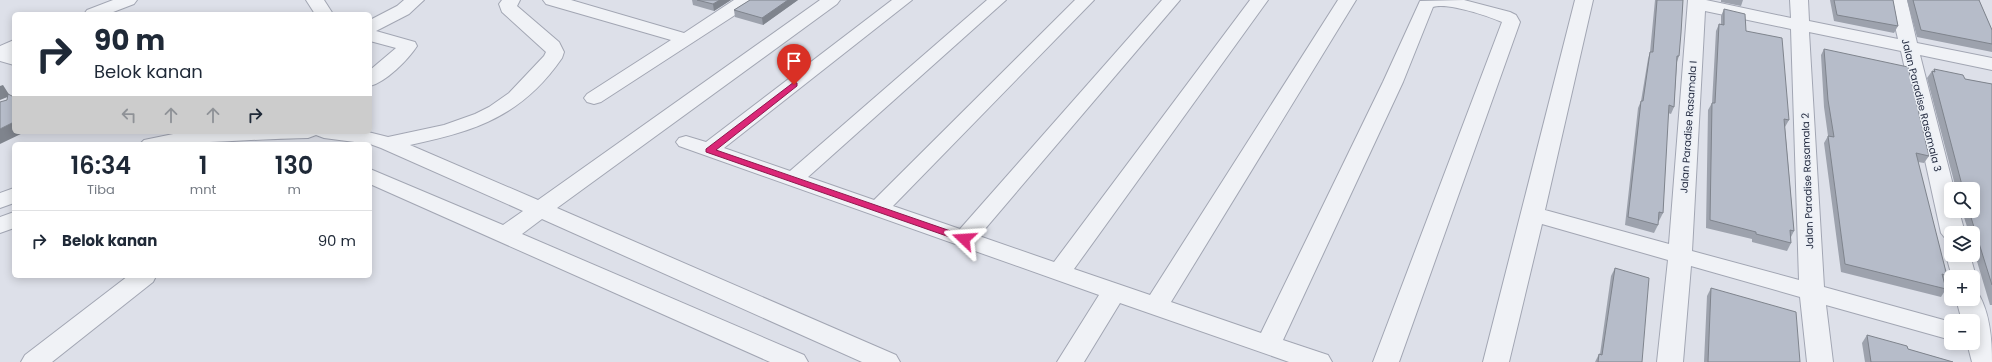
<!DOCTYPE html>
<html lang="id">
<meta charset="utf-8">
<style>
:root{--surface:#fff;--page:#f2f2f3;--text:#1f2937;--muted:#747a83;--line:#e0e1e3}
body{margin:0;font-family:Poppins,sans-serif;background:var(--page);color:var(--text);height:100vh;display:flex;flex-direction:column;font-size:15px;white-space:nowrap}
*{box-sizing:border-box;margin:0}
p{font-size:13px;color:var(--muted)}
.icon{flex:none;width:22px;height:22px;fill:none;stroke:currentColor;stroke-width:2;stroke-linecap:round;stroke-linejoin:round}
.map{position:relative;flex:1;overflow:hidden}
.sheet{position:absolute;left:12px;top:142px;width:360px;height:136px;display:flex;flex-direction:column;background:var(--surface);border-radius:6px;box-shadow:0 2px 10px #0003}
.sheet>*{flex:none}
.banner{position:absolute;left:12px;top:12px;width:360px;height:122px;border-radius:6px;box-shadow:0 2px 10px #0003;background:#fff;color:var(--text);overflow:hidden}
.tools{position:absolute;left:1944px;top:182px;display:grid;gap:8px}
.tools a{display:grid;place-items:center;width:36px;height:36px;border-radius:6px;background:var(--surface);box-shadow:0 2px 10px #0003;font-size:20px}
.pin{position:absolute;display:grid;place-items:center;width:34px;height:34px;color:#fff;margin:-41px -17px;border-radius:50% 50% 50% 0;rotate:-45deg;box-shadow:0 0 4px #0007}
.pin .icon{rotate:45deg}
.me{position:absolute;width:44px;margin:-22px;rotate:290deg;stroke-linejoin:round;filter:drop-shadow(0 0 3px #0008)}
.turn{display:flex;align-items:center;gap:14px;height:84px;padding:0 16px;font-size:18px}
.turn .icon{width:52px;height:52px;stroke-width:2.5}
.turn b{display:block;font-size:28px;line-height:34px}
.lanes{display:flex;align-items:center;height:38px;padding:0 16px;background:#0003;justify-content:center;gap:20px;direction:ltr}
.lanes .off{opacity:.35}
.eta{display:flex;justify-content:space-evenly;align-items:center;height:68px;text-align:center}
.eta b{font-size:24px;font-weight:600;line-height:28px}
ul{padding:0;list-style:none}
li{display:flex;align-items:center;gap:12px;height:60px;padding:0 16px;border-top:1px solid var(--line)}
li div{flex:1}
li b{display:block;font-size:15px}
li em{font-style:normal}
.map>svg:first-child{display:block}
</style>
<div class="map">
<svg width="1992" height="362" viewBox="0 0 1992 362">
<rect width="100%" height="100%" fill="#dde0e9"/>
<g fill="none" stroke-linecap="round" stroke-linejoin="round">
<defs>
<path id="minor" d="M113,0h24l-3,4 -26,10h-24l3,-4z
M306,0h18l9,14h-18z
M404,0h20l-15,14 -33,17 39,11 2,4c-9,14 -31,36 -47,40v-16l26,-22 -26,-7v-21l27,-14z
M502,0h18l-3,6 42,36 5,10 -2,6c-40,58 -86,73 -152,87l128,55 282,-200h20l-3,4 -280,204 339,147 4,7h-38l-320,-143 -20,15 282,121 4,7h-38l-400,-178v-15l133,56 20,-14 -142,-63 -11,-4 -46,-6 -8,-3 -8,3c-56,1 -112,6 -168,6l4,-4 39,-8h185l20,5 56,-12 31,-11 14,-7 20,-14 35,-37 2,-4 -44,-40 -3,-8z
M543,0h28l113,33 50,-33h21l-3,4 -151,98 -7,2 -7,-2 -3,-4 3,-4 84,-54 -125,-36z
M892,0h20l-188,148 66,23 197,-171h19l-198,177 66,23 201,-200h19l-201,206 67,23 202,-229h18l-201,236 75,26 196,-262h18l-194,269 76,26 188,-295h18l-185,302 90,31 122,-251 37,-81 44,-1 46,12 6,3 4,7 -121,340h-26l129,-340c-14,-6 -55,-20 -69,-15l-30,75 -120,258 45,15 4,7h-43l-169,-59 -36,59h-27l42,-67 -420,-149 -3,-4 3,-4 7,-2 20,6z
M1575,0h18l-48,210 124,34 19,-244h18l85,18 -1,-18h18l1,21 89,18 -9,-39h18l10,43 75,15v12l-72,-15 34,134h-3v22h8l6,22h-14v7l-6,-2 -4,-5 -40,-182 -92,-19 15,255 127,35v18l-125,-35 7,57h-26l-7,-65 -109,-31 -8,96h-26l11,-102 -126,-36 -33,138h-26zM1705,11l86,18 8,251 -107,-29z
M14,40v25l-14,-4v-15z
M14,188v15l-14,5v-15z
M14,212v16l-14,5v-16z
M1950,249h1v6h19l6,22 -3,5v-5h-21l-6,-22z
M128,276h28l-3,6 -101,80h-31l4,-7z
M1973,292l5,1c12,20 14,46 14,69h-20l-5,-19h6v-22h-11l-6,-22h17z"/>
</defs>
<use href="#minor" stroke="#a2a6b3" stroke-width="2"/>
<use href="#minor" fill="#f0f2f6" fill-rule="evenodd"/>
</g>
<path fill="#9da2ad" d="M692,0h39l-17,11 -21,-6z
M750,0h48l-35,25 -28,-8 -1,-7z
M1655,0h28l-4,56 -2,6 -3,45 -3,7 -3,-1 -5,100 -4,8h-1v4l-4,8 -29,-8 13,-117 3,-7 7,-42 2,-7z
M1721,0h22l-2,6 -20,-4z
M1830,0h63l5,26 -4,7 -60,-12z
M1907,0h72l13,30v22l-75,-15z
M1724,9l22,22 43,89 -4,7 9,104 -3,6v6l-4,8 -35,-9v-3l-46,-11 2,-118 4,-7 4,-72 3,-7h2v-8z
M1824,49l105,107 -5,7 -6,-1 29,114 -3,4 2,9 -5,8 -100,-25 -17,-129 4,-7 -4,-29 -3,-52z
M1934,69l31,10 27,5v221h-2l-17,-57v-15h-4l-7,-22h11v-22h-17l-29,-111 5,-7 1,1z
M1615,268l27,94h-47l4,-8h1l11,-78z
M1711,288l89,74h-96l3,-66z
M1867,335l41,14 45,13h-88l-3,-19z"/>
<path fill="#7f848d" d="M720,0h11l-17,11 -1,-7z
M788,0h10l-35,25 -1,-7z
M3,85l7,11 -10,4v-14z
M14,122v10h11l-25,12v-15z"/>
<path fill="#b6bcc9" stroke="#7f848d" d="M697,0h23l-7,4z
M750,0h38l-26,18 -28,-8z
M1657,0h26l-2,33 -2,23h-2l-3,51 -5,-2 -6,108 -4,-1 -1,13 -30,-8 13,-116h2l7,-49h3z
M1834,0h59l5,26 -61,-11z
M1913,0h66l13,30v14l-71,-14z
M1724,9l21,5 1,17 36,7 7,82 -5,-1 10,112 -4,-1 1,13 -35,-9v-2l-46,-12 2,-117h3l4,-79 5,1z
M1824,49l84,18 21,89 -13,-3 31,123 -5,-2 4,15 -101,-25 -17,-128 6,1 -6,-37z
M1934,69l29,6 2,4 27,5v201l-23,-74h4v-22h-10l-31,-118 3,1z
M8,94l6,3v25l-14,7v-27l7,-2z
M1615,268l34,10 -7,84h-44l1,-8 3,1z
M1711,288l85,24 4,50h-92z
M1867,335l40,11 1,3 45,13h-82z"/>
<path fill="#db2777" stroke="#8e194d" d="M794,82l3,1v3l-81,64 252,87 1,2 -1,2h-7l-255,-89v-3z"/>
<g text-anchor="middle" stroke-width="3" stroke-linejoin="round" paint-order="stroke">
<g font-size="10" fill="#252c41" stroke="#ecf0f6">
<text transform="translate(1922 105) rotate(76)" y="4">Jalan Paradise Rasamala 3</text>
<text transform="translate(1688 127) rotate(-86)" y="4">Jalan Paradise Rasamala I</text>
<text transform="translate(1807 181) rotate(-92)" y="4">Jalan Paradise Rasamala 2</text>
</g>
</g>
</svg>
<div class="tools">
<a><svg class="icon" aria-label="search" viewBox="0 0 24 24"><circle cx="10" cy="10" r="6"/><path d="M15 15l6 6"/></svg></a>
<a><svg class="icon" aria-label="layers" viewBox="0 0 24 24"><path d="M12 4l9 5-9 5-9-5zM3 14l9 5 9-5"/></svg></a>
<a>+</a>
<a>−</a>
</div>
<div class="pin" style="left:794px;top:85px;background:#d93025"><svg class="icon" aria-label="arrive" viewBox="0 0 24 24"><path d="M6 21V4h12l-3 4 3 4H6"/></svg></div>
<svg class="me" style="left:964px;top:239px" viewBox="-20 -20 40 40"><path d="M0-17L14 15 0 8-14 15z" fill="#db2777" stroke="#fff" stroke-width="4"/></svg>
<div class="banner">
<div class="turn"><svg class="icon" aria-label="right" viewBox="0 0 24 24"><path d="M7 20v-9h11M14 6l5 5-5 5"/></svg><div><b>90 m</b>Belok kanan</div></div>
<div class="lanes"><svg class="icon off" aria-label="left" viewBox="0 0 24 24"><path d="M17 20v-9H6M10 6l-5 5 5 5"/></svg><svg class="icon off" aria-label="ahead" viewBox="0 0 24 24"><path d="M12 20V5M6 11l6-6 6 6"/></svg><svg class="icon off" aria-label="ahead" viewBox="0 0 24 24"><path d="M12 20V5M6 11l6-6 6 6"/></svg><svg class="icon" aria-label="right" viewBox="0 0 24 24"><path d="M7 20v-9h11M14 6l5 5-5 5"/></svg></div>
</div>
<section class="sheet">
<div class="eta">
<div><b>16:34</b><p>Tiba</p></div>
<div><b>1</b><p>mnt</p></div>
<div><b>130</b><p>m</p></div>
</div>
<ul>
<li><svg class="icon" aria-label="right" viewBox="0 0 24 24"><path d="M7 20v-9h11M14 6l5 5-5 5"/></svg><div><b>Belok kanan</b></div><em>90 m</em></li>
</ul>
</section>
</div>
